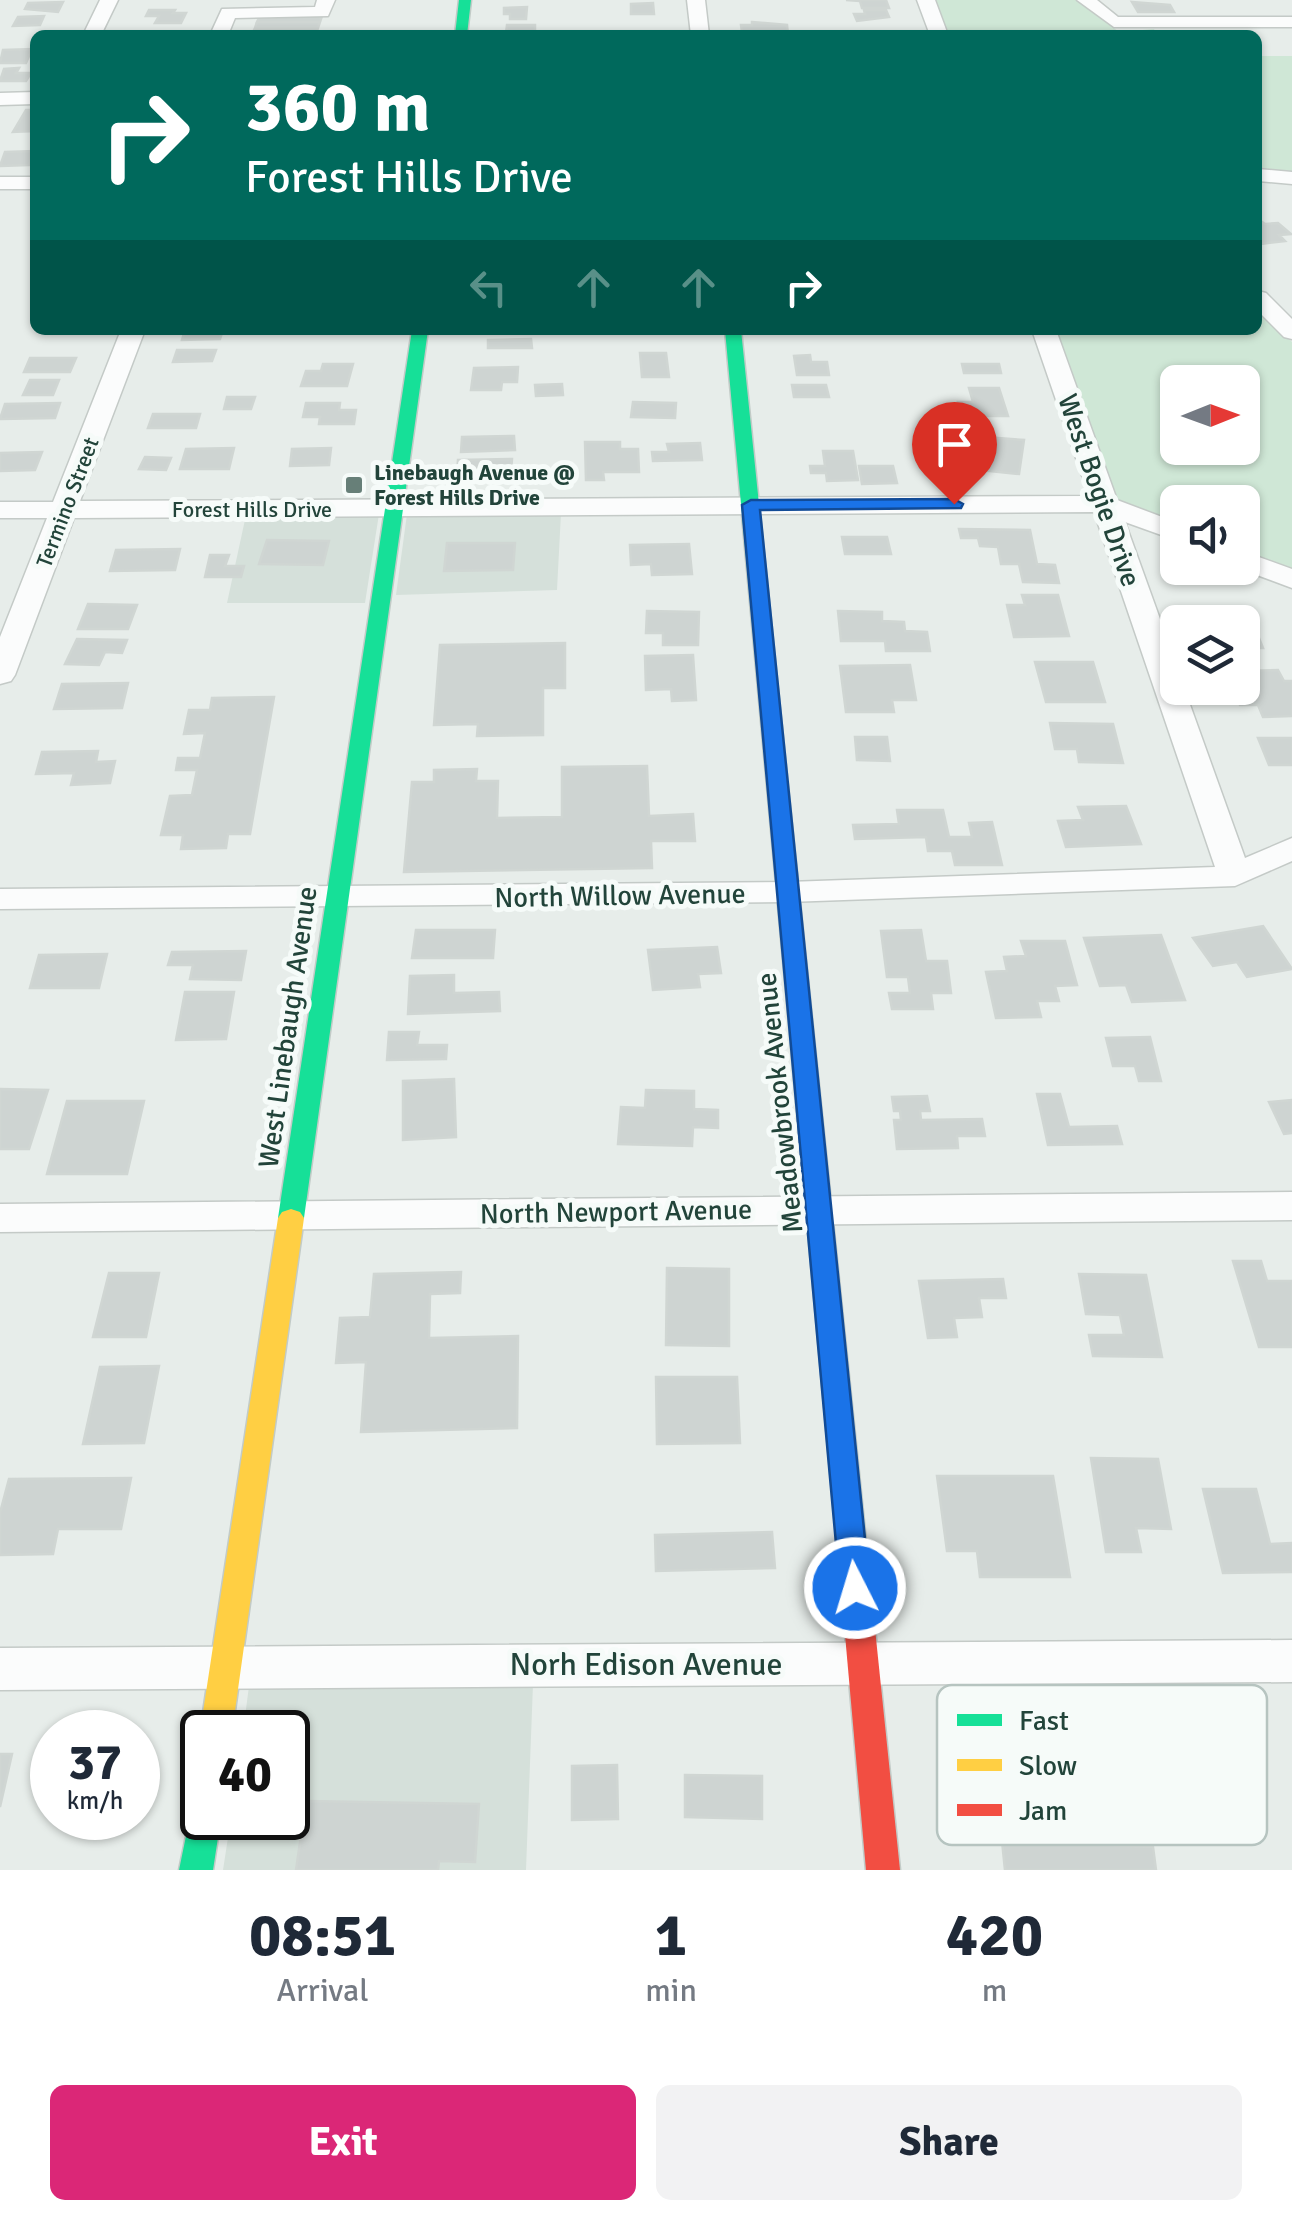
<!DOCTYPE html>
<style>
:root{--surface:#fff;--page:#f2f2f3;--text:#1f2937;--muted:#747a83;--accent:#db2777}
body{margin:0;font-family:Signika,sans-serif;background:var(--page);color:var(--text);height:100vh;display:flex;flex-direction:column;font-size:38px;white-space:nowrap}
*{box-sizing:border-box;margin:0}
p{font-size:32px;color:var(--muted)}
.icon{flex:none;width:55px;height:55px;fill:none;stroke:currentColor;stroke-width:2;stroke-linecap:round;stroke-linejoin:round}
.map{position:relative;height:1870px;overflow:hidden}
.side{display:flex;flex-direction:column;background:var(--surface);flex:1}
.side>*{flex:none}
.hud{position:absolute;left:30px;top:30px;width:1232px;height:305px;border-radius:15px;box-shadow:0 2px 8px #0004;background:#00695c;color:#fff;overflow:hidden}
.needle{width:65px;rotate:89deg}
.fabs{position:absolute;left:1160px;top:365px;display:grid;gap:20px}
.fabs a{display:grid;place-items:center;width:100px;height:100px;border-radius:15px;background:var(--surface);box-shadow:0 2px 8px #0004;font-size:50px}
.speed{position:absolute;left:30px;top:1710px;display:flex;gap:20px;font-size:50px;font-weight:700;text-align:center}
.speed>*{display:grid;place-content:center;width:130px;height:130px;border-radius:50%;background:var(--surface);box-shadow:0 2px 8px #0004;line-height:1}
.speed small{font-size:25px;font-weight:400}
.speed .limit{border:5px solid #111;border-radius:15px;background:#fff;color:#111}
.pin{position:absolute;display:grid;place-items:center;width:85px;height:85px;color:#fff;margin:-102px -42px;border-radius:50% 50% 50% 0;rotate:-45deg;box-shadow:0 0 10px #0007}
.pin .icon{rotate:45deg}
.me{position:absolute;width:110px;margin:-55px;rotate:355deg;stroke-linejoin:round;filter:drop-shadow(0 0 8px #0008)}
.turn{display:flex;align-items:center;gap:35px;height:210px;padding:0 50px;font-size:45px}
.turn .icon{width:130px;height:130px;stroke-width:2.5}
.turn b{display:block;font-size:70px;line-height:85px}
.lanes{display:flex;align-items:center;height:95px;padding:0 50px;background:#0003;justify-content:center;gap:50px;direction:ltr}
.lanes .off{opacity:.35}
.eta{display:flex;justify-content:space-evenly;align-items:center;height:170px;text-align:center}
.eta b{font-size:60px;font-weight:800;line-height:70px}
.button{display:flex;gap:20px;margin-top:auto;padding:20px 50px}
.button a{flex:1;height:115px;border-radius:15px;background:var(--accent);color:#fff;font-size:40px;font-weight:800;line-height:115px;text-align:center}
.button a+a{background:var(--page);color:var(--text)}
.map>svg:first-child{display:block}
</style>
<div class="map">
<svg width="1292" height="1870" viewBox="0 0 1292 1870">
<rect width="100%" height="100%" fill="#e7edea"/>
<path fill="#d5e0da" d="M561,513l-4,77 -161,5 11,-81z
M379,514l-14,89h-138l19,-88z
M533,1684l-7,186h-303l8,-52h57v-86h-45l6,-46z"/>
<path fill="#cfe7d6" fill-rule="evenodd" d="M934,0h144l41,32 35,-3 3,6h-210z
M1258,56h34v118l-34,-2z
M1258,307l34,35v229l-49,-20 -1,-49h-64l-1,24 -57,-22 -8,-11 -59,-163h205zM1178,382h64v66h-64z"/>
<path fill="#ced4d2" stroke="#d0d6d3" stroke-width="2.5" d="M846,0h40l3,8h-27l-2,-7z
M63,2l-5,10 -33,-3 3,-6z
M1132,2l38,3 4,7h-36z
M653,3l1,11h-23v-10z
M527,7l-1,12h-16v-5h-6v-6z
M149,10h26l-2,3h13l-5,10h-26l4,-7h-13z
M864,10h22l3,7 -32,4 -3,-7h11z
M44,16l-4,9 -27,1 5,-9z
M260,16h62l-2,6h-63z
M257,22h63l-2,6h-63z
M752,22l35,3 1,10 -46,-3 -1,-7h11z
M507,25h28v8h-29z
M255,28h63l-2,6h-64z
M32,49l-6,14h-26l3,-13z
M19,68l-3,5h15l-5,8h-26l4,-12z
M26,110h9v21l-22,1z
M34,151l-5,14 -29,1 5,-14z
M1258,219l7,5 13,-1 13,11 -12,1 6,6 -25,3z
M185,330h38l-3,9 -38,1z
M531,339l1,9h-44v-8z
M177,350h39l-4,11 -39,1z
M640,353h26l3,24h-27z
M810,355l1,7h16l2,13h-32l-3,-19z
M30,358h46l-6,14h-46z
M323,364h30l-6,22h-46l5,-15h15z
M962,364h37l2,9h-37z
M518,367l-1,15h-15l-1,8h-30l3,-22z
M30,380h29l-6,15h-30z
M562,384l1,11 -27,1 -1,-11z
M792,385h34l3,12h-35z
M969,388h30l9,28h-46l-4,-14h15z
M227,397h28l-4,12h-27z
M633,402l43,1 -1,15 -44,-1z
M60,403l-5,15 -55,1 5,-15z
M306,403h34l-1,7h17l-2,14h-35l1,-7h-17z
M153,414h47l-4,14h-48z
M514,436l1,14 -54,2 1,-15z
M985,437l39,3 -5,34 -40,-4z
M585,442h35v7h18l1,23h-36l1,8h-18z
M700,443l2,17 -49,1 -1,-9h17l-2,-8z
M234,448l-5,21h-49l6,-20z
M331,448l-2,17 -39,1 2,-17z
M823,451h30l5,29 -31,1 -1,-8h-15l-1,-7h15z
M42,452l-7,18 -35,1v-18z
M145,457l26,1 -5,12 -27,-1z
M512,459l-1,13 -54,1 1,-13z
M859,466h34l4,17 -35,1z
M959,529l71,1 7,34 18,1 4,18 -36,-1 -4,-18h-18l-3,-17 -18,-1 -2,-8h-17z
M842,537h45l4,17h-46z
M267,540l62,1 -6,24 -64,-1z
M447,543h68l-2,27 -69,1z
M689,544l3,30 -40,1 -1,-11 -20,1 -1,-20z
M180,549l-5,21 -65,1 6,-21z
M210,555h19l-4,11h19l-3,11h-36z
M1022,595h36l11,41 -55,1 -7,-32h18z
M88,604l49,1 -9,24h-50z
M647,611l52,1 -1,33h-35v-12h-17z
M838,611l44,1v9l22,1 1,9 22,1 3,19h-44l-1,-10h-44z
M1204,616h46l13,32h-21v-26h-36z
M77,639l50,1 -5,13 -17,-1 -6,13 -34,-1z
M565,643v45h-22v47l-66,1 1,-12 -44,1 6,-80z
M693,655l3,45 -24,1 -1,-12 -25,1 -1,-34z
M1035,662h58l12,40h-59z
M910,665l6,35h-24l2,12h-48l-6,-46z
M1278,670l6,11h8v35l-29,1 -5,-12h-18l-7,-17h9v-17z
M128,683l-6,25 -68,1 8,-25z
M274,697l-24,137h-22l-2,14 -45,1 2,-14h-22l9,-39 22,-1 5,-25h-21l2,-12h22l5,-25 -21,1 5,-24h21l2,-12z
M1050,723l63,1 10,39 -44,-1 -2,-13h-22z
M855,737h32l3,24 -33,-1z
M1258,738h34v27h-23z
M98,751l-2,11 19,-1 -5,22 -39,2 3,-12 -38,1 6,-22z
M647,766l2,50 44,-2 2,27h-44l1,27 -248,4 8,-90h22v-12l43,-1 -1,12h22l-1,37 65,-1v-50z
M1126,806l15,38 -75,3 -8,-26 25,-1 -5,-13z
M897,810h46l6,27h23l-3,-14 23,-1 10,43h-47l-3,-14h-24l-2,-14 -71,2 -2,-14 46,-1z
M1263,926l29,43 -45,8 -10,-15 -24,4 -20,-28z
M416,930h79l-2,28h-81z
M921,930l5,31h21l4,32h-20l2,16h-41l-3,-16h21l-2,-16h-21l-6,-46z
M1161,935l24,65 -53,2 -6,-17 -26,1 -16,-48z
M1021,941h44l12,44 -22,1 4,15h-22l4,16 -45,1 -10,-46 21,-1 -3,-14 22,-1z
M717,947l4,26 -23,1 2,13 -47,3 -5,-40z
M246,951l-5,29 -51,-1 3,-14h-25l4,-13z
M107,954l-8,34h-69l9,-33z
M454,975v18l45,-1 1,19 -92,3 2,-38z
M185,992h49l-8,47 -50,1z
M389,1032h30l-2,13h30l-1,14 -59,1z
M1150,1037l11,44h-22l-4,-15h-22l-7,-28z
M454,1079l2,58 -53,3v-59z
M0,1089l48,1 -19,59h-29z
M646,1090l48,1v18l24,1v18l-25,-1 -1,19 -74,-2 3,-37 24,1z
M1037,1094h23l9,33 48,-1 5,18 -74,1z
M927,1096l3,15h-10l1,9 61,-1 3,17h-28l1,12 -61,1 -3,-29h7l-1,-9h-6l-2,-14z
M1292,1100v33l-8,1 -15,-32z
M67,1101h77l-17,73h-80z
M1233,1261h28l6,20h25v66h-33z
M667,1268l62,1v77l-63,-1z
M461,1272l-1,21 -30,1 -1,44 89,-2 -1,92 -156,4 5,-70 -30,1 4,-45 30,-1 4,-43z
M109,1273h50l-13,64h-53z
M1079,1274l67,1 16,82 -69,-1 -4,-21h35l-4,-20 -34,-1z
M1003,1279l3,19h-27l3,19 -28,1 3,19 -29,1 -9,-57z
M159,1366l-15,77 -61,1 17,-77z
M656,1377h81l3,66 -83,1z
M1091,1458l67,1 13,70 -35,-1 5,24h-35z
M937,1476h116l17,101h-90l-3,-26h-30z
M131,1478l-10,51h-63l-5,25 -53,1v-42l9,-34z
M1203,1489h53l14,55 22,-1v29l-69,1z
M772,1532l3,36 -119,3 -1,-36z
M0,1754h12l-12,53z
M617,1765l1,54 -46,1v-54z
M685,1775l77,1v43l-77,-2z
M306,1801l173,3 -4,58 -36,-1 -1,9h-142z
M1002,1841l151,6 3,23h-151z"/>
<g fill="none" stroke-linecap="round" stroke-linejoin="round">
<defs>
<path id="street" d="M100,0h18l-17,35h-18z
M317,0h18l-7,16 -93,2 -7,17h-18l12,-26 93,-2z
M687,0h18l4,35h-18z
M917,0h18l13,35h-18z
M1077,0h20l21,17h174v10h-178z
M35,92v12l-35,1v-12z
M1258,169l34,3v12l-34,-3z
M0,177h35v12h-35z
M1258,291l8,2 26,26v20l-8,-2 -26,-26z
M121,330h24l-65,171 1009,-5 -57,-166h24l61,170 61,23v18l-53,-19 53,147v19h6l61,170 47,-20v23l-57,25 -447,16 -788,7v-20l788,-7 427,-15 -121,-355 -1020,6 -59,157 -4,6 -11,3v-47l47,-119h-47v-16h53z
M1242,551l50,18v19l-54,-20h4z
M1292,1192v28l-1292,12v-28z
M1292,1640v42l-1292,8v-42z"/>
<path id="fast" d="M459,0h12l-4,35h-12z
M412,330h16l-124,888 -4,6h-18l-4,-6z
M725,330h16l130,1260 -4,9 -11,4 -11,-4 -4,-9z
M202,1804v14h19l-8,52h-34l13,-63z"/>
<path id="slow" d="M291,1209l9,3 4,6 -72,514h-30v5l-2,-5 78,-514 4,-6z"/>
<path id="jam" d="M856,1577l11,4 4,9 29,280h-34l-25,-280 4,-9z"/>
</defs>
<use href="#street" stroke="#c4cac7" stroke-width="3"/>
<use href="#fast" stroke="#c2cbc7" stroke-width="3"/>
<use href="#slow" stroke="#c2cbc7" stroke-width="3"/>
<use href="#jam" stroke="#c2cbc7" stroke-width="3"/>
<use href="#street" fill="#fbfcfc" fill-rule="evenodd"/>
<use href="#fast" fill="#16e098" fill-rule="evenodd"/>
<use href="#slow" fill="#ffcf43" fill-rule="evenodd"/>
<use href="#jam" fill="#f24e42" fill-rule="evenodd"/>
</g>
<path fill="#1a73e8" stroke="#114b97" stroke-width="2.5" d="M954,499l9,5 -2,4 -201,2 110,1078 -4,9 -11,3 -11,-3 -4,-9 -98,-1083 9,-5z"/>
<rect fill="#677f78" stroke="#f6fbf9" stroke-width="4" x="344" y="475" width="20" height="20" rx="5"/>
<g text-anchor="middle" stroke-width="10" stroke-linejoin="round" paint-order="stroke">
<g font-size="22" font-weight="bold" fill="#22443a" stroke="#f6fbf9" text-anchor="start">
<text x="374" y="480">Linebaugh Avenue @<tspan x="374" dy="25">Forest Hills Drive</tspan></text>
</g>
<g font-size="22" fill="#22443a" stroke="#f6fbf9">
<text transform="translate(67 502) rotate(-69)" y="8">Termino Street</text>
<text x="252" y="517">Forest Hills Drive</text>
</g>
<g font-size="28" fill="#22443a" stroke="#f6fbf9">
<text transform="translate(1100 490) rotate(71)" y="10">West Bogie Drive</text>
<text transform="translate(620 895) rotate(-1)" y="10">North Willow Avenue</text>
<text transform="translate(287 1027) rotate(-82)" y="10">West Linebaugh Avenue</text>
<text transform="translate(779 1103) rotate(-96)" y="10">Meadowbrook Avenue</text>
<text transform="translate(616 1211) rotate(-1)" y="10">North Newport Avenue</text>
</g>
<g font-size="32" fill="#22443a" stroke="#f6fbf9">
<text x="646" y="1675">Norh Edison Avenue</text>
</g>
</g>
<rect x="937" y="1685" width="330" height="160" rx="15" fill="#f6fbf9" stroke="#b6c4c0" stroke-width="2.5"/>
<rect x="957" y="1714" width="45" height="12" fill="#16e098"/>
<rect x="957" y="1759" width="45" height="12" fill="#ffcf43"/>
<rect x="957" y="1804" width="45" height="12" fill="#f24e42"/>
<g font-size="28" fill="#22443a">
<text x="1019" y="1730">Fast</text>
<text x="1019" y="1775">Slow</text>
<text x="1019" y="1820">Jam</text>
</g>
</svg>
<div class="fabs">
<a><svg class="needle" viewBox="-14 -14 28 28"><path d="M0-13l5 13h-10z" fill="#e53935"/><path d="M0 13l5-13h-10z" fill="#747a83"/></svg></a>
<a><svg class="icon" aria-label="sound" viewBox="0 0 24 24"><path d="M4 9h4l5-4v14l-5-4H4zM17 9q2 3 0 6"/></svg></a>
<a><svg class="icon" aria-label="layers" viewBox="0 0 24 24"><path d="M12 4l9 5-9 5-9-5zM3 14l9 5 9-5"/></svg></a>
</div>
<div class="speed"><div>37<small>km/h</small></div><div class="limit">40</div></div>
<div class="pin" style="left:954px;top:504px;background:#d93025"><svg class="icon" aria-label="arrive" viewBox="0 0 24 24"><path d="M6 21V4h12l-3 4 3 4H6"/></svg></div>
<svg class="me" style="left:855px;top:1588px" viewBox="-20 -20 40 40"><circle r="17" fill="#1a73e8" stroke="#fff" stroke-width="3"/><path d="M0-11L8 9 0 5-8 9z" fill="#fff"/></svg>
<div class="hud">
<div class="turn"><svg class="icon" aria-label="right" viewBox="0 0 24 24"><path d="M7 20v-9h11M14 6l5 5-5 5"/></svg><div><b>360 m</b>Forest Hills Drive</div></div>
<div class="lanes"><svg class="icon off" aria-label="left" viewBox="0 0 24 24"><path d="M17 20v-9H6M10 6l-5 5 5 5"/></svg><svg class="icon off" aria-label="ahead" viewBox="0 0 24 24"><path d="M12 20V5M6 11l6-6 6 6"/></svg><svg class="icon off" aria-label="ahead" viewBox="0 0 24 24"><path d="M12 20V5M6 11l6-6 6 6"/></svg><svg class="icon" aria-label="right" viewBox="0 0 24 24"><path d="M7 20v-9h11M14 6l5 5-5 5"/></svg></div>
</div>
</div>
<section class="side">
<div class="eta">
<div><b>08:51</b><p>Arrival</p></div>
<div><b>1</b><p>min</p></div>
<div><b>420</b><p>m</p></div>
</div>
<div class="button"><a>Exit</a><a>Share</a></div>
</section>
